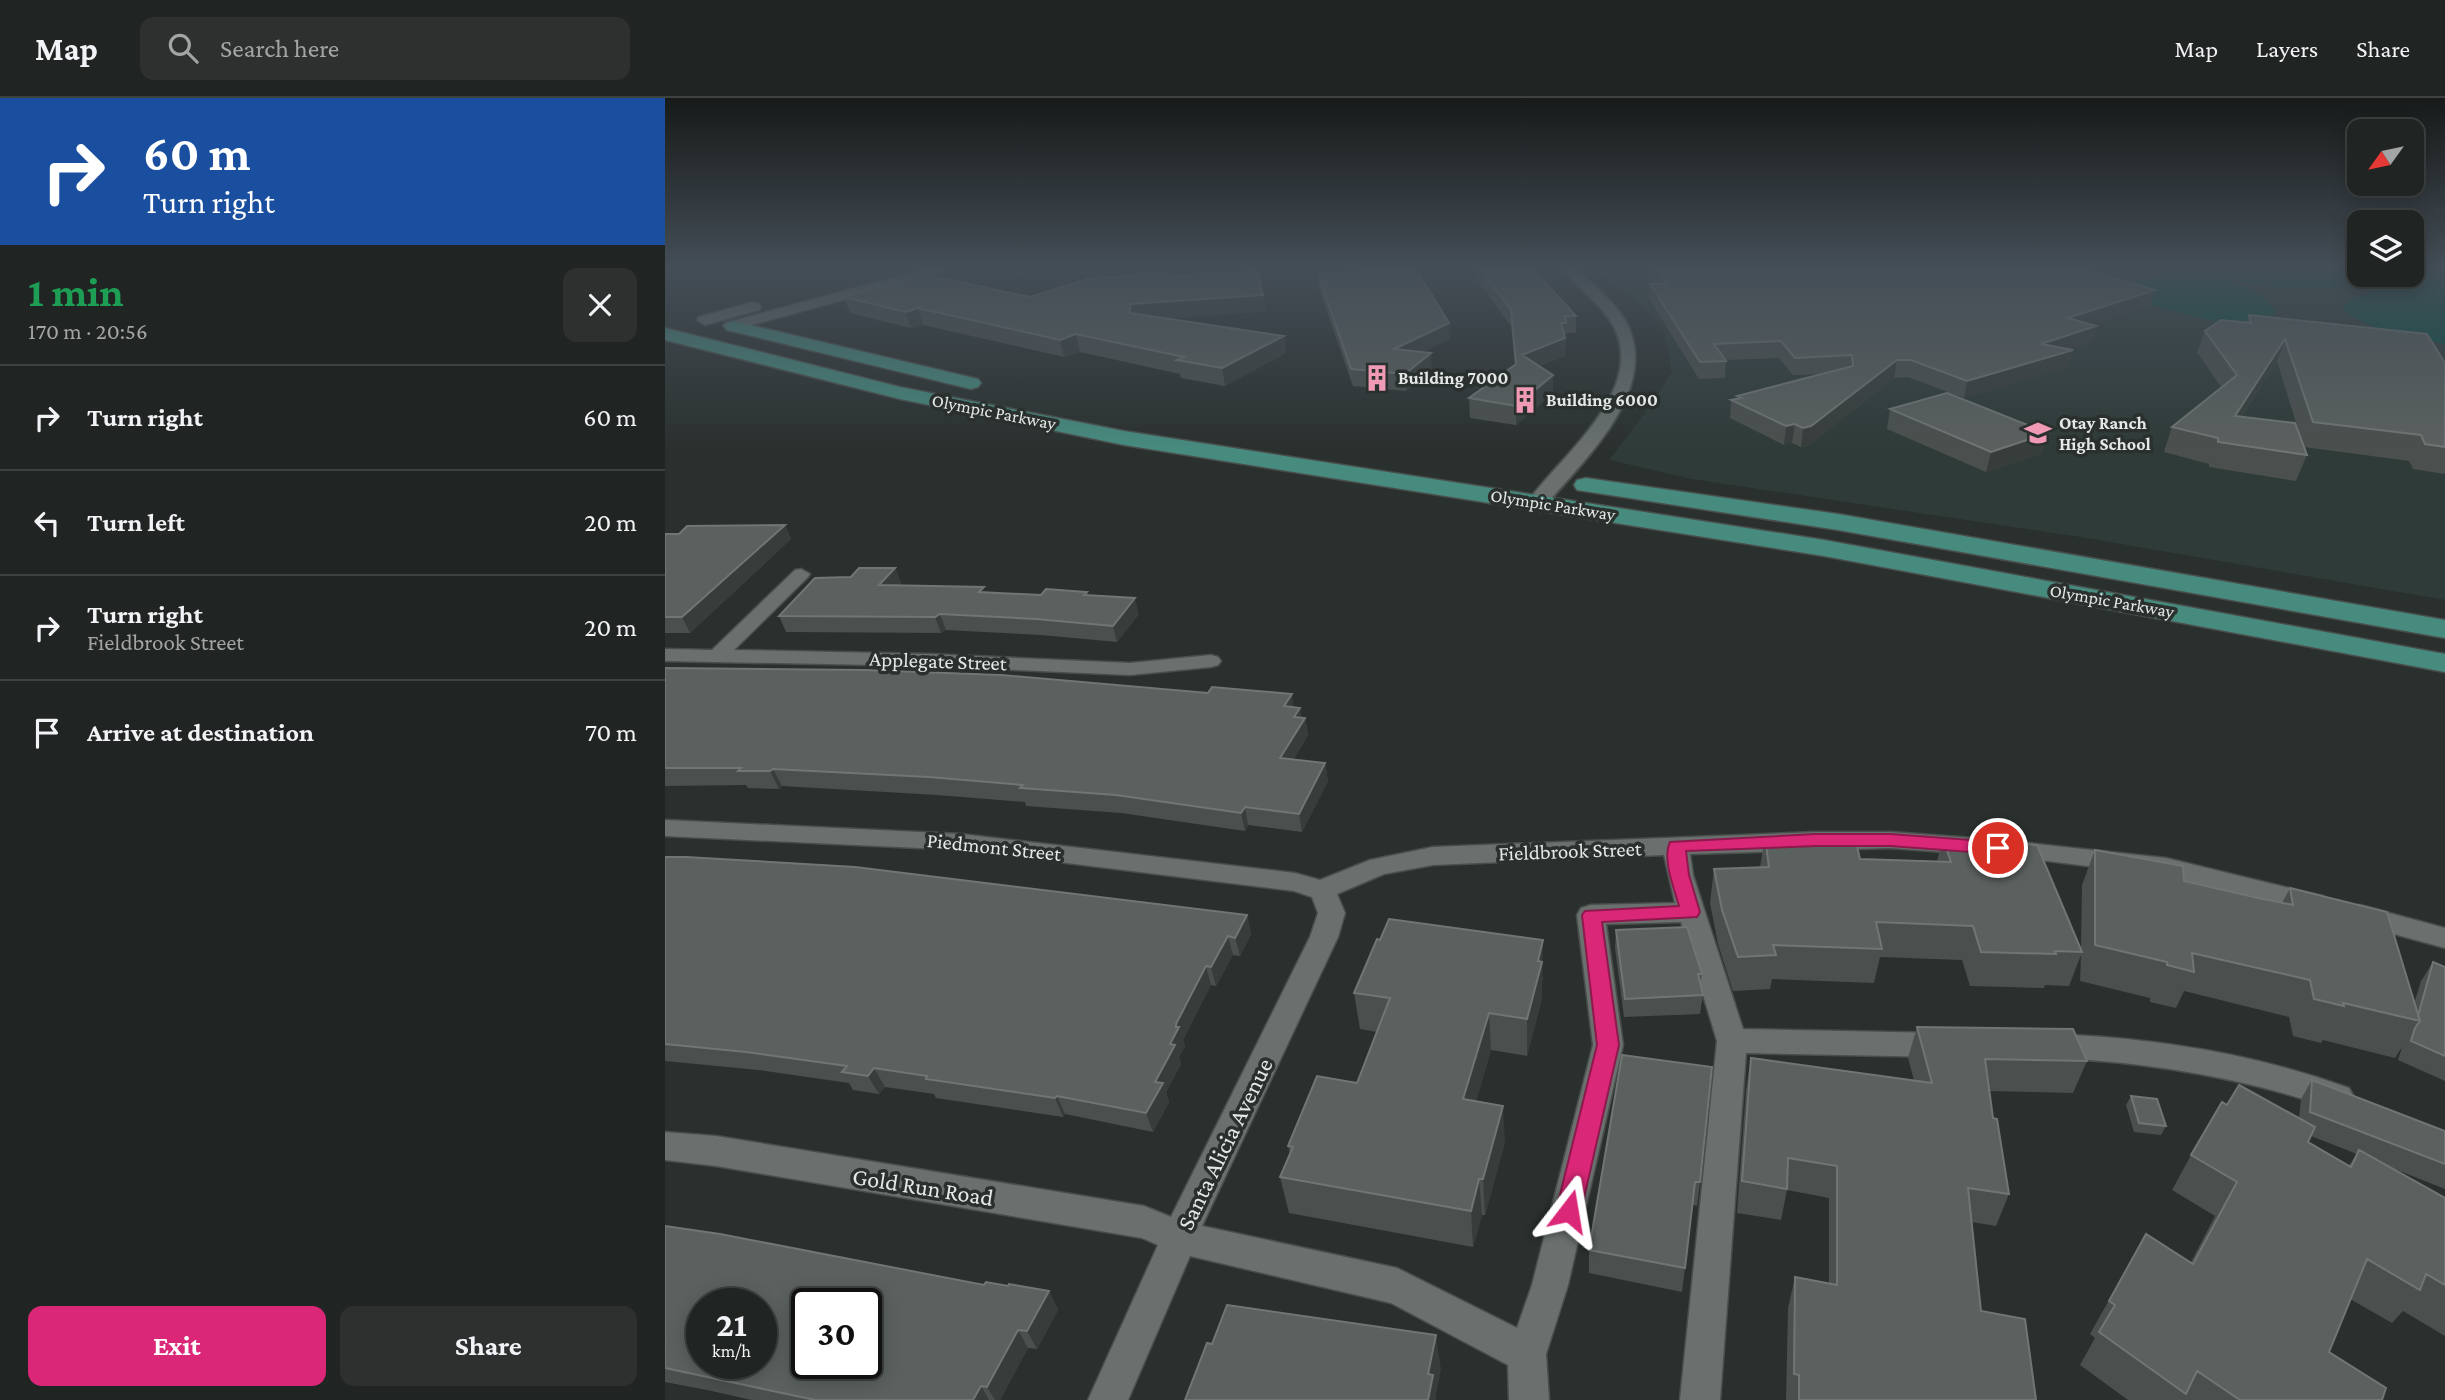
<!DOCTYPE html>
<meta charset="utf-8">
<style>
:root{--surface:#202422;--page:#2d302f;--text:#f1f3f6;--muted:#a2a4a5;--line:#3d4140;--accent:#db2777}
body{margin:0;font-family:"Crimson Pro",serif;background:var(--page);color:var(--text);height:100vh;display:flex;flex-direction:column;font-size:26px;white-space:nowrap}
*{box-sizing:border-box;margin:0}
p{font-size:23px;color:var(--muted)}
.icon{flex:none;width:38px;height:38px;fill:none;stroke:currentColor;stroke-width:2;stroke-linecap:round;stroke-linejoin:round}
.map{position:relative;flex:1;overflow:hidden}
.panel{display:flex;flex-direction:column;background:var(--surface);width:665px}
.panel>*{flex:none}
.hud{background:#1a4fa0;color:#fff;overflow:hidden}
.needle{width:46px;rotate:237deg}
.controls{position:absolute;left:1682px;top:21px;display:grid;gap:14px}
.controls a{display:grid;place-items:center;width:77px;height:77px;border-radius:14px;background:var(--surface);box-shadow:0 4px 18px #0003,0 0 0 2px var(--line);font-size:35px}
.speed{position:absolute;left:21px;top:1190px;display:flex;gap:14px;font-size:35px;font-weight:700;text-align:center}
.speed>*{display:grid;place-content:center;width:91px;height:91px;border-radius:50%;background:var(--surface);box-shadow:0 4px 18px #0003,0 0 0 2px var(--line);line-height:1}
.speed small{font-size:18px;font-weight:400}
.speed .limit{border:4px solid #111;border-radius:10px;background:#fff;color:#111}
.pin{position:absolute;display:grid;place-items:center;width:60px;height:60px;color:#fff;margin:-30px;border:4px solid #fff;border-radius:50%;box-shadow:0 2px 7px #0007}
.me{position:absolute;width:77px;margin:-38px;rotate:14deg;stroke-linejoin:round;filter:drop-shadow(0 0 5px #0008)}
.turn{display:flex;align-items:center;gap:24px;height:147px;padding:0 28px;font-size:32px}
.turn .icon{width:91px;height:91px;stroke-width:2.5}
.turn b{display:block;font-size:49px;line-height:60px}
.round{display:grid;place-items:center;flex:none;width:74px;height:74px;border-radius:14px;background:var(--page)}
.head{display:flex;align-items:center;justify-content:space-between;height:119px;padding:0 28px}
h1{font-size:42px;font-weight:700;line-height:52px;color:#1e9e55}
.primary-button{display:flex;gap:14px;margin-top:auto;padding:14px 28px}
.primary-button a{flex:1;height:80px;border-radius:14px;background:var(--accent);color:#fff;font-size:28px;font-weight:700;line-height:80px;text-align:center}
.primary-button a+a{background:var(--page);color:var(--text)}
ul{padding:0;list-style:none}
li{display:flex;align-items:center;gap:21px;height:105px;padding:0 28px;border-top:2px solid var(--line)}
li div{flex:1}
li b{display:block;font-size:26px}
li em{font-style:normal}
header{display:flex;align-items:center;gap:42px;box-sizing:border-box;height:98px;padding:0 35px;background:var(--surface);border-bottom:2px solid var(--line)}
header strong{font-size:33px}
nav{display:flex;gap:38px;margin-inline-start:auto;font-size:24px}
.search{width:490px;height:63px;background:var(--page);display:flex;align-items:center;gap:18px;box-sizing:border-box;padding:0 24px;border-radius:14px;color:var(--muted);font-size:26px}
main{display:flex;flex:1;min-height:0}
.map>svg:first-child{display:block}
</style>
<header>
<strong>Map</strong>
<div class="search"><svg class="icon" aria-label="search" viewBox="0 0 24 24"><circle cx="10" cy="10" r="6"/><path d="M15 15l6 6"/></svg>Search here</div>
<nav><a>Map</a><a>Layers</a><a>Share</a></nav>
</header>
<main>
<section class="panel">
<div class="hud">
<div class="turn"><svg class="icon" aria-label="right" viewBox="0 0 24 24"><path d="M7 20v-9h11M14 6l5 5-5 5"/></svg><div><b>60 m</b>Turn right</div></div>
</div>
<div class="head"><div><h1>1 min</h1><p>170 m · 20:56</p></div><a class="round"><svg class="icon" aria-label="close" viewBox="0 0 24 24"><path d="M6 6l12 12M18 6L6 18"/></svg></a></div>
<ul>
<li><svg class="icon" aria-label="right" viewBox="0 0 24 24"><path d="M7 20v-9h11M14 6l5 5-5 5"/></svg><div><b>Turn right</b></div><em>60 m</em></li>
<li><svg class="icon" aria-label="left" viewBox="0 0 24 24"><path d="M17 20v-9H6M10 6l-5 5 5 5"/></svg><div><b>Turn left</b></div><em>20 m</em></li>
<li><svg class="icon" aria-label="right" viewBox="0 0 24 24"><path d="M7 20v-9h11M14 6l5 5-5 5"/></svg><div><b>Turn right</b><p>Fieldbrook Street</p></div><em>20 m</em></li>
<li><svg class="icon" aria-label="arrive" viewBox="0 0 24 24"><path d="M6 21V4h12l-3 4 3 4H6"/></svg><div><b>Arrive at destination</b></div><em>70 m</em></li>
</ul>
<div class="primary-button"><a>Exit</a><a>Share</a></div>
</section>
<div class="map">
<svg width="1780" height="1302" viewBox="0 0 1780 1302">
<rect width="100%" height="100%" fill="#2a302e"/>
<path fill="#2e3b38" d="M931,171h763v6l53,-2 33,6v321l-358,-62 -395,-59 -83,-19 42,-55 21,-33 -8,-41 -26,-29z"/>
<path fill="#034d42" d="M1514,171h161l41,8c-43,18 -115,13 -159,0 20,10 40,13 54,34l-5,8 -33,8 -129,-32 -4,-4z
M1747,171h33v10l-25,-4 25,6v63c-33,-8 -75,-12 -101,-34l-1,-5 7,-5 66,-25 -4,-2z"/>
<g fill="none" stroke-linecap="round" stroke-linejoin="round">
<defs>
<path id="minor" d="M136,471l9,5 -3,4 -73,72 194,4 202,9 81,-8 7,2 3,4 -3,4 -7,2 -81,8 -202,-9 -263,-5v-12l47,1 83,-80z
M0,722l296,14 334,39 25,7 50,-20 63,-13 383,-15h74l83,6 9,2 4,6 -4,6 -9,2 -83,-6 -200,6 3,21 50,154 198,4 11,3 4,9 -4,9 -11,3 -195,-4 -26,347h-40l37,-359 -36,-119 -75,2 17,121 -55,240 -22,69 3,46h-40l-1,-35 -117,-62 -201,-47 -62,144h-40l70,-155 -16,-7 -426,-72 -51,-6v-28l51,4 428,70 27,11 139,-280 8,-24 -6,-16 -18,-6 -333,-41 -296,-14zM999,757l11,48 -84,2 -10,3 -4,7 16,130 -61,240 -15,43 -120,-60 -195,-42 136,-289 7,-24 -8,-19 47,-20 49,-9z
M1345,743l156,17 148,36 9,2 4,7 -4,7 -9,2 -148,-36 -165,-21 -4,-6 4,-6z
M1695,807l85,23v20l-95,-26 -4,-7 4,-7z
M1387,936c103,4 200,19 297,54l5,9 -5,9 -11,4c-94,-32 -187,-48 -286,-52l-11,-3 -4,-9 4,-9z"/>
<path id="tertiary" d="M898,171h13c18,17 43,36 53,59 28,66 -47,134 -85,179h-14l-3,-4c32,-46 122,-113 86,-178 -13,-22 -35,-37 -50,-56z"/>
<path id="secondary" d="M260,171h22l-2,3 -208,57 -6,2 -8,-5 2,-3z
M88,204l6,2 2,3 -2,3 -54,15 -8,-5 2,-3z"/>
<path id="primary" d="M68,223l245,58 3,4 -3,4 -7,2 -244,-59 -3,-4z
M0,230l235,59 224,44 700,109 621,114v18l-621,-116 -700,-111 -224,-46 -235,-59z
M921,380l252,36 607,106v18l-607,-108 -261,-40 -3,-5 3,-5z"/>
</defs>
<use href="#minor" stroke="#494e4c" stroke-width="3"/>
<use href="#tertiary" stroke="#494e4c" stroke-width="4"/>
<use href="#secondary" stroke="#494e4c" stroke-width="3"/>
<use href="#primary" stroke="#494e4c" stroke-width="3"/>
<use href="#minor" fill="#69706e" fill-rule="evenodd"/>
<use href="#tertiary" fill="#69706e" fill-rule="evenodd"/>
<use href="#secondary" fill="#69706e" fill-rule="evenodd"/>
<use href="#primary" fill="#478b7f" fill-rule="evenodd"/>
</g>
<path fill="#4b504e" fill-rule="evenodd" d="M36,171h38l-6,2h-18z
M713,171h38l33,54 1,16 -28,13 10,18 -26,21 -53,-5 -34,-97 -1,-15 60,-4z
M805,171h63l43,47v17h-10l-1,23 -26,10 14,27 -37,32 -46,-7 -1,-20 46,-33 -4,-39 -40,-54z
M980,171h438l68,36 -59,20 4,1 -4,16 -22,7 3,1 -5,17 -104,31 -56,-21 -14,1 -85,67 -8,2 -9,-4 -8,2 -54,-27 1,-18 6,-1v-3l85,-22 -29,1 -14,-17 -53,2 -1,18 -26,1 -50,-80 1,-15h6z
M505,178l93,19 2,16 -97,7 116,18 2,17 -61,33 -44,-8 -1,-4 -100,-22 -16,5 -141,-32 -12,3 -61,-15 -6,-16h186z
M1584,217l196,48v111l-32,-5 -4,-8 -105,-14 3,8 -11,26 -87,-14v-3l-45,-12 8,-25 49,-40 -24,-35 8,-21 41,-8zM1612,263l24,78 -59,-23z
M1225,311l153,44 -57,19 -99,-43z
M120,427l6,14 -101,94h-25v-99z
M230,470l6,15 -2,2 86,7 56,3 46,-3 1,4 51,18 -22,28 -76,-7 -95,-5 -5,3 -155,-1 -7,-16 72,-39z
M0,570l635,40 1,10h4l3,17 -15,25 32,3 3,18 -26,51 -54,-7 -3,6 -124,-18 -95,-7 -1,-4 -88,-7 -155,-9 -3,3 -31,-1 -2,-3 -81,1z
M1100,739l95,22 77,2 6,-22 138,110 1,-64 13,-35 89,31 98,22 8,-15 124,116 7,-23 12,-19 12,5v114l-47,-21 4,-13 -7,11 -72,-18 -2,3 -28,-7 -4,-19 -105,-26 -8,17 -26,-6v-4l-70,-17 1,-26 -12,31 -24,-1 -1,3 -74,-2 -8,-26 -82,-3 -6,26 -102,-4 -2,10 -37,2 -15,-47 -8,-41 4,-34 46,-2z
M0,759l582,58 4,19 -11,22 -7,-1 -17,31 -5,-1 -28,55 2,6 -6,11 2,7 -15,28 3,10 -16,30 -88,-18 -2,3 -127,-19 -2,-4 -49,-7 -6,7 -26,-4 -4,-7 -91,-13 -93,-9z
M951,832l86,44 -2,10 3,11 -3,19 -76,3 -9,-69z
M715,842l163,37 -1,5v16l-15,58 -36,-6 -15,51 29,41 -20,73h-3l-9,32 -184,-34 -9,-36 10,-23 -2,-8 69,-63 20,-51 -17,-3 -6,-36z
M1252,929l170,34 -14,32 -84,-2 4,27 16,76 -13,32 -24,-4 9,89 55,89h-250l2,-92 7,-31 34,7v-86l-42,-8 -6,30 -44,-7 9,-123 5,-32 163,22 -6,-22z
M957,957l78,127 -3,24 -4,-1 -11,87 -93,-19v-23z
M1647,982l133,51v58l-58,-23 58,32v138l-42,-25 -11,12 -42,-24 -21,53 53,48h-254l-48,-35 15,-27 -5,-4 56,-100 45,28 24,-46 -43,-26 19,-35 36,-50 72,13 2,-19zM1646,1038l46,18 -8,11 -41,-23z
M1466,998l35,30 -5,9 -27,-3 -8,-27z
M0,1128l319,59 24,1 41,5 9,19 -21,39 -9,-1 -28,52h-248l-45,-10 -42,-8z"/>
<path fill="#373d3b" d="M1490,192l-4,15 -87,29 4,-16z
M598,197l2,16 -131,10 -4,-8v-9z
M253,210l5,17 -12,3 -5,-16z
M784,225l1,16 -55,27 -1,-17z
M1431,228l-4,16 -49,16 30,-8 -5,17 -104,31 3,-17 74,-37z
M411,236l4,18 -16,5 -4,-17z
M619,238l2,17 -61,33 -3,-18z
M900,240v18l-43,17v-18z
M1620,241l-8,22 -51,79 9,-24z
M766,255l1,17 -26,21 -1,-17z
M1232,262l-3,18 -85,67 -8,2 2,-19z
M888,277v18l-37,32v-19z
M1130,326l-3,19 -8,2 2,-19z
M1383,335l-5,20 -57,19 5,-20z
M120,427l6,14 -101,94 -8,-16z
M230,470l6,15 -16,17 -6,-15z
M470,500l4,16 -22,28 -4,-16z
M275,516l6,16 -5,3 -6,-16z
M627,596l2,17 -10,-5z
M635,610l2,16 3,-6 3,17 -25,41 -3,-18 14,-41z
M660,665l3,18 -26,51 -3,-18z
M108,671l9,17 -3,3 -9,-18z
M580,709l3,18 -3,6 -4,-18z
M582,817l4,19 -11,22 -5,-18z
M563,838l5,19 -17,31 -5,-19z
M878,842l-1,58 -15,58v-37z
M541,868l5,19 -28,55 2,6 -6,11 2,7 -15,28 3,10 -16,30 -7,-19 9,-31 15,-38 6,-20z
M824,915l2,37 -25,86 -3,-37z
M209,970l11,19 -6,7 -11,-18z
M392,998l8,18 -2,3 -8,-19z
M838,1008l2,36 -20,73 -2,-36z
M814,1081l3,36 -9,32 -2,-36z
M384,1193l9,19 -21,39 -10,-18z
M353,1232l10,18 -28,52h-5l-8,-13z
M771,1237l5,35 -5,25v5h-8v-26z
M316,1288l8,14h-16z"/>
<path fill="#5b615f" stroke="#707674" stroke-width="2" fill-rule="evenodd" d="M717,171h34l33,54 -55,26 37,4 -26,21 -54,-5 -33,-95 66,-4z
M814,171h54l43,47h-11l1,7h-5l4,15 -43,17 31,20 -37,31 -47,-8 47,-34 -5,-55z
M991,171h427l72,21 -87,28 28,8 -55,18 32,6 -106,31 -56,-21h-14l-86,66 -8,2 -8,-4 -9,2 -55,-26 10,-2 -4,-2 116,-30 -1,-11 -57,3 -14,-17 -67,3 12,17 -26,1 -50,-78h17z
M592,173l6,24 -133,9v9l154,23 -62,32 -45,-8 7,-3 -108,-23 -16,6 -142,-32 -12,4 -62,-15 83,-22 103,22 57,-18 82,-7v4z
M1584,217l178,19 18,29v84l-20,-3 -4,-9 -108,-13 -28,-83 -50,77 60,7 12,32 -89,-13v-4l-46,-11 65,-52 -32,-44 16,-11 30,3z
M1282,295l101,40 -57,19 -101,-43z
M120,427l-103,92h-17v-83h14l8,-8z
M194,470h36l-16,17 105,2 -5,5 62,3 5,-6 41,3 -3,3 51,3 -22,28 -77,-7 -96,-5 -5,3 -156,-1 36,-38 36,-1z
M0,570l199,2 137,5 207,18 4,-6 80,7 -8,12 16,2 -6,9 11,1 -25,40 45,5 -26,51 -54,-7 -4,6 -125,-18 -96,-7 3,-3 -94,-8 -156,-8 -3,2h-32l3,-3h-76z
M1100,739l90,1 5,21 91,3 -8,-23 94,6 45,107 -27,-1 1,3 -75,-2 -8,-26 -97,-4 6,27 -109,-4 3,10 -38,2 -16,-47 -8,-41 55,-2z
M1430,752l88,16 1,15 74,17 35,7 -3,-17 97,24 33,109 -77,-18 1,3 -30,-7 -4,-19 -118,-27 2,19 -27,-7v-3l-72,-17z
M0,759h21l169,10 392,48 -12,23 -7,-2 -17,31 -5,-1 -30,58v3h3l-9,17 5,1 -20,37 8,1 -17,30 -89,-17 -2,2 -129,-19 1,-3 -53,-8 -6,8 -26,-4 5,-6 -101,-14 -81,-8z
M724,821l154,21 -5,21 4,1 -15,57 -38,-6 -26,86 40,7 -20,73h-4l-8,32 -191,-34 13,-30 -5,-1 29,-70 40,7 33,-85 -36,-5 23,-54 3,1z
M1022,829l15,47h-4l5,21 -78,4 -9,-69z
M1768,864l12,5v89l-34,-15 4,-13 5,-7 -2,-5z
M1252,929l156,2 14,32 -102,-2 8,59 4,1 12,75 -41,-6 13,123 44,8 11,81h-237v-25l-5,-1 1,-97 42,8v-119l-49,-8 -1,31 -45,-8 9,-123 181,25z
M957,957l90,12 -12,115h-5l-10,86 -96,-18z
M1647,982l133,51v33l-135,-52z
M1574,987l76,42 -7,15 43,25 8,-17 86,48v87l-19,-11 -6,16 -53,-31 -38,93 57,36 -4,12h-142l-43,-29 -11,23 -87,-62 16,-27 -6,-4 37,-67 47,30 44,-82 -46,-27 31,-53 5,3z
M1466,998l26,3 9,27 -27,-3z
M0,1128l55,8 264,51 2,-3 22,4 1,-2 40,7 -22,40 -9,-1 -31,57 -6,-1 -8,14h-158l-150,-32zM37,1206h59v59h-59zM142,1206h59v59h-59z
M562,1207l209,30 -8,39 5,1 -5,25h-243l22,-57 5,1z"/>
<linearGradient id="sky" x2="0" y2="1"><stop stop-color="#171a19"/><stop offset="0.48" stop-color="#444e57"/><stop offset="1" stop-color="#444e57" stop-opacity="0"/></linearGradient>
<rect width="1780" height="353" fill="url(#sky)"/>
<path fill="#db2777" stroke="#8e194d" stroke-width="2" d="M1151,736h74l108,8 9,6 -9,6 -108,-8h-74l-130,5 3,24 11,37 -3,5 -95,5 17,123 -38,166 -4,8 -8,3 -9,-3 -4,-8 41,-166 -15,-130 3,-4 94,-5c-5,-18 -17,-47 -9,-64z"/>
<defs>
<symbol id="building-bare" viewBox="-9 -9 18 18"><path d="M-4-6H4V6H1V3H-1V6H-4ZM-2.5-4.3h1.7v1.8h-1.7ZM.8-4.3h1.7v1.8H.8ZM-2.5-1h1.7V.8h-1.7ZM.8-1h1.7V.8H.8Z" fill="#f09ab5" stroke="#2a302e" stroke-width="2.5" paint-order="stroke"/></symbol>
<symbol id="school-bare" viewBox="-9 -9 18 18"><path d="M0-5L7-2L0 1L-7-2ZM-4 1L0 2.5L4 1V4Q0 6-4 4Z" fill="#f09ab5" stroke="#2a302e" stroke-width="2.5" paint-order="stroke"/></symbol>
</defs>
<g fill-rule="evenodd">
<use href="#building-bare" x="693" y="261" width="38" height="38"/>
<use href="#building-bare" x="841" y="283" width="38" height="38"/>
<use href="#school-bare" x="1354" y="316" width="38" height="38"/>
</g>
<g text-anchor="middle" stroke-width="7" stroke-linejoin="round" paint-order="stroke">
<g font-size="18" font-weight="bold" fill="#e4e8e7" stroke="#2a302e" text-anchor="start">
<text x="733" y="286">Building 7000</text>
<text x="881" y="308">Building 6000</text>
<text x="1394" y="331">Otay Ranch<tspan x="1394" dy="21">High School</tspan></text>
</g>
<g font-size="18" fill="#e4e8e7" stroke="#2a302e">
<text transform="translate(329 314) rotate(11)" y="6">Olympic Parkway</text>
<text transform="translate(888 407) rotate(9)" y="6">Olympic Parkway</text>
<text transform="translate(1447 503) rotate(10)" y="6">Olympic Parkway</text>
</g>
<g font-size="21" fill="#e4e8e7" stroke="#2a302e">
<text transform="translate(273 563) rotate(2)" y="7">Applegate Street</text>
<text transform="translate(329 749) rotate(6)" y="7">Piedmont Street</text>
<text transform="translate(905 753) rotate(-2)" y="7">Fieldbrook Street</text>
</g>
<g font-size="24" fill="#e4e8e7" stroke="#2a302e">
<text transform="translate(560 1046) rotate(-64)" y="8">Santa Alicia Avenue</text>
<text transform="translate(258 1089) rotate(9)" y="8">Gold Run Road</text>
</g>
</g>
</svg>
<div class="controls">
<a><svg class="needle" viewBox="-14 -14 28 28"><path d="M0-13l5 13h-10z" fill="#e53935"/><path d="M0 13l5-13h-10z" fill="#a2a4a5"/></svg></a>
<a><svg class="icon" aria-label="layers" viewBox="0 0 24 24"><path d="M12 4l9 5-9 5-9-5zM3 14l9 5 9-5"/></svg></a>
</div>
<div class="speed"><div>21<small>km/h</small></div><div class="limit">30</div></div>
<div class="pin" style="left:1333px;top:750px;background:#d93025"><svg class="icon" aria-label="arrive" viewBox="0 0 24 24"><path d="M6 21V4h12l-3 4 3 4H6"/></svg></div>
<svg class="me" style="left:904px;top:1113px" viewBox="-20 -20 40 40"><path d="M0-17L14 15 0 8-14 15z" fill="#db2777" stroke="#fff" stroke-width="4"/></svg>
</div>
</main>
